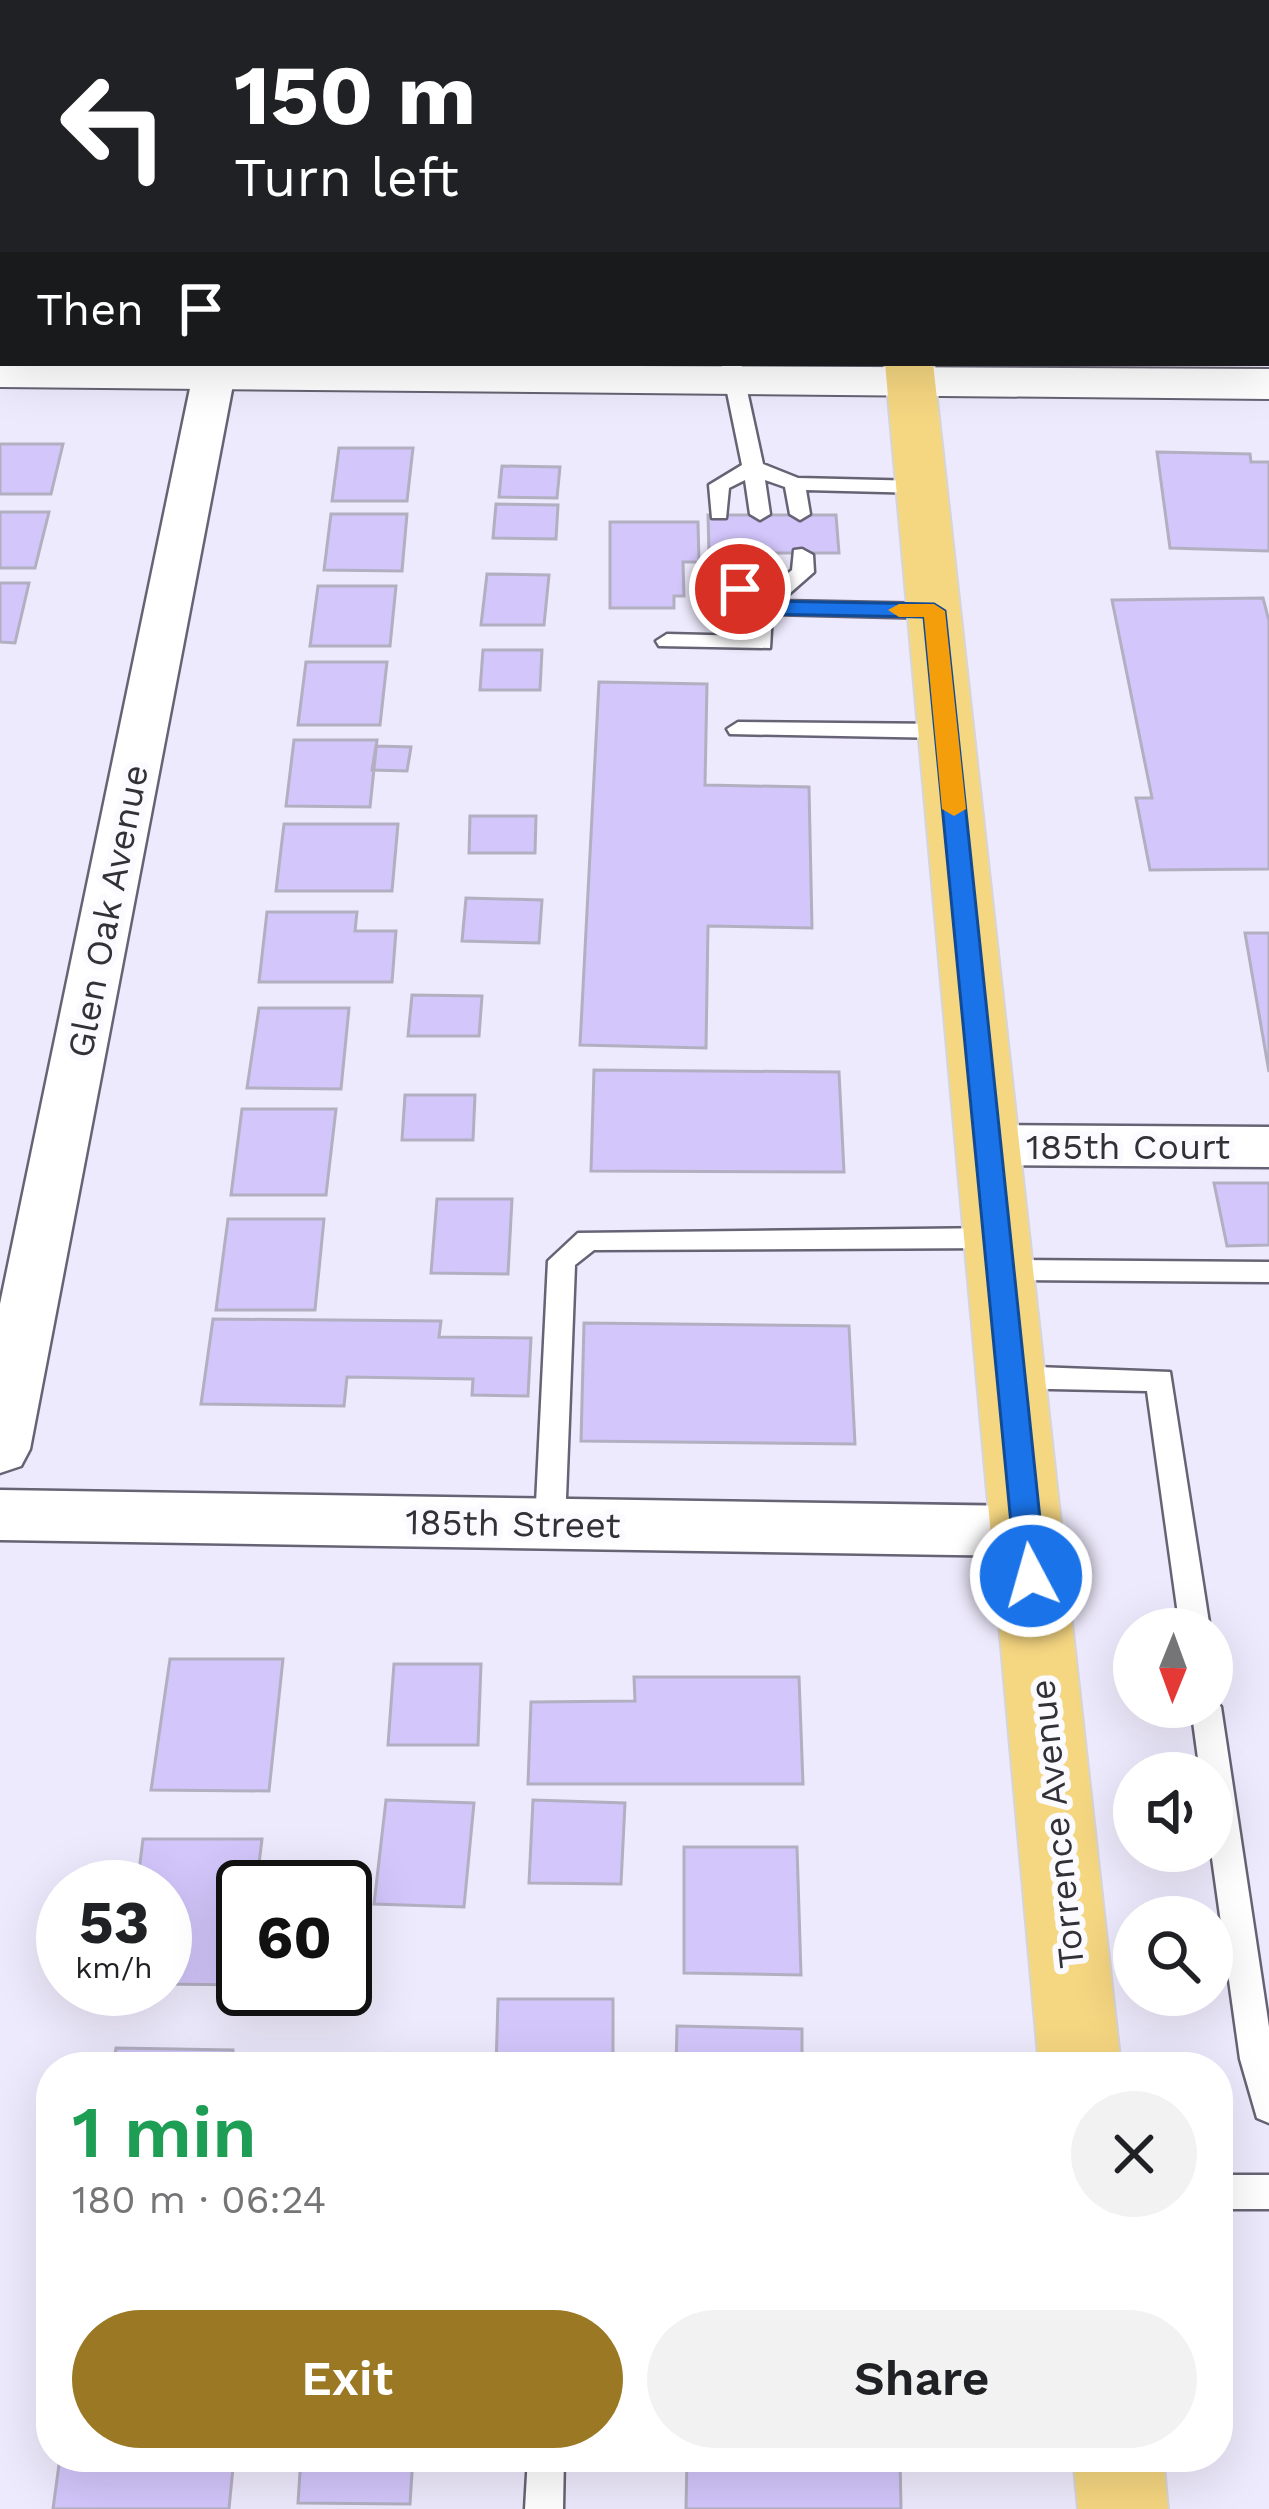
<!DOCTYPE html>
<meta charset="utf-8">
<style>
:root{--surface:#fff;--page:#f2f2f2;--text:#202124;--muted:#757577;--accent:#9b7823}
body{margin:0;font-family:"Work Sans",sans-serif;background:var(--page);color:var(--text);height:100vh;display:flex;flex-direction:column;font-size:45px;white-space:nowrap}
*{box-sizing:border-box;margin:0}
p{font-size:39px;color:var(--muted)}
.icon{flex:none;width:66px;height:66px;fill:none;stroke:currentColor;stroke-width:2;stroke-linecap:round;stroke-linejoin:round}
.map{position:relative;flex:1;overflow:hidden}
.panel{position:absolute;left:36px;top:2052px;width:1197px;height:420px;display:flex;flex-direction:column;background:var(--surface);border-radius:48px;box-shadow:0 12px 48px #0002}
.panel>*{flex:none}
.banner{position:absolute;left:0px;top:0px;width:1269px;height:366px;box-shadow:0 12px 48px #0002;background:#202124;color:#fff;overflow:hidden}
.needle{width:78px;rotate:181deg}
.controls{position:absolute;left:1113px;top:1608px;display:grid;gap:24px}
.controls a{display:grid;place-items:center;width:120px;height:120px;border-radius:50%;background:var(--surface);box-shadow:0 12px 48px #0002;font-size:60px}
.speed{position:absolute;left:36px;top:1860px;display:flex;gap:24px;font-size:60px;font-weight:700;text-align:center}
.speed>*{display:grid;place-content:center;width:156px;height:156px;border-radius:50%;background:var(--surface);box-shadow:0 12px 48px #0002;line-height:1}
.speed small{font-size:30px;font-weight:400}
.speed .limit{border:6px solid #111;border-radius:18px;background:#fff;color:#111}
.pin{position:absolute;display:grid;place-items:center;width:102px;height:102px;color:#fff;margin:-51px;border:6px solid #fff;border-radius:50%;box-shadow:0 3px 12px #0007}
.me{position:absolute;width:132px;margin:-66px;rotate:354deg;stroke-linejoin:round;filter:drop-shadow(0 0 9px #0008)}
.turn{display:flex;align-items:center;gap:42px;height:252px;padding:0 36px;font-size:54px}
.turn .icon{width:156px;height:156px;stroke-width:2.5}
.turn b{display:block;font-size:84px;line-height:102px}
.then{display:flex;align-items:center;height:114px;padding:0 36px;background:#0003;gap:24px;font-size:45px}
.round{display:grid;place-items:center;flex:none;width:126px;height:126px;border-radius:63px;background:var(--page)}
.head{display:flex;align-items:center;justify-content:space-between;height:204px;padding:0 36px}
h1{font-size:72px;font-weight:600;line-height:90px;color:#1e9e55}
.action{display:flex;gap:24px;margin-top:auto;padding:24px 36px}
.action a{flex:1;height:138px;border-radius:72px;background:var(--accent);color:#fff;font-size:48px;font-weight:600;line-height:138px;text-align:center}
.action a+a{background:var(--page);color:var(--text)}
.map>svg:first-child{display:block}
</style>
<div class="map">
<svg width="1269" height="2509" viewBox="0 0 1269 2509">
<rect width="100%" height="100%" fill="#eeeafd"/>
<path fill="#c8aa66" d="M935,0h334v300l-3,-297z"/>
<path fill="#d3c6fb" stroke="#b2afc1" stroke-width="3" d="M0,444h63l-12,50h-51z
M339,448h74l-6,53h-75z
M1157,452l93,2 1,8h18v89l-99,-3z
M502,466l58,1 -3,31 -58,-1z
M496,504l62,1 -2,34 -63,-1z
M0,512h49l-14,56h-35z
M331,514h76l-5,57 -78,-1z
M708,515h128l3,38h-130z
M610,522h88l1,40h-16l1,34h-10v12h-64z
M487,574l62,1 -5,50h-63z
M0,583h29l-14,60 -15,-1z
M318,586h78l-6,60h-80z
M1263,598l6,23v248l-119,1 -14,-72h16l-40,-198z
M483,650h59l-2,40h-60z
M306,662h81l-7,63h-82z
M599,682l108,2 -2,101 104,2 3,141 -104,-2 -2,122 -126,-3z
M294,740h83l-7,67 -84,-1z
M376,746l35,1 -4,24 -35,-1z
M470,816h66l-1,37h-66z
M284,824h114l-6,67h-116z
M466,898l76,2 -3,43 -77,-2z
M267,912h90l-2,19h41l-4,51h-133z
M1245,933h24v139z
M412,995l70,1 -3,40h-71z
M259,1008h90l-8,81 -94,-1z
M594,1070l245,2 5,100 -253,-1z
M405,1095h70l-2,45h-71z
M242,1109h94l-10,86h-95z
M1214,1183h55v62l-42,1z
M437,1199h75l-4,75 -77,-1z
M228,1219h96l-9,91h-99z
M213,1319l228,2 -2,16 92,1 -3,58 -56,-1 1,-16 -126,-2 -3,29 -143,-2z
M584,1323l265,3 6,118 -274,-3z
M170,1659h113l-14,132 -118,-1z
M394,1664h87l-3,81h-90z
M634,1677h165l4,107h-275l3,-82 104,-1z
M386,1800l88,3 -10,104 -90,-3z
M533,1800l92,3 -4,81 -92,-1z
M143,1839h119l-4,33 56,1 -1,14h-70v98l-78,-1v-97h-28z
M684,1847h113l4,128 -117,-2z
M498,1999h115v68h-117z
M677,2026l125,3v38h-126z
M116,2048l117,2 -2,17h-118z
M60,2457h174l-5,52h-176z
M301,2457h112l-3,47 -112,-1z
M687,2457h213l1,52h-215z"/>
<g fill="none" stroke-linecap="round" stroke-linejoin="round">
<defs>
<path id="service" d="M721,363h20l22,101 35,14 124,3 10,6 -10,6 -116,-3 4,24 -10,6 -10,-6 -5,-27 -20,-7 5,34 -10,6 -10,-6 -5,-34 -16,8 -3,30h-14l-3,-33 33,-20z
M761,548l11,6v33l20,-17 2,-20 8,-1 11,6 1,17 -33,29 153,3 11,7 -11,7 -162,-4 -2,34 -111,-2 -3,-5 11,-7 84,2 -1,-27 -40,-33 -3,-21 11,-6 8,1 3,19 21,18v-33z
M738,722l208,2 11,7 -11,7 -216,-4 -3,-5z
M997,1228l13,10 -13,10 -403,2 -19,15 -10,259 -5,8 -10,4 -10,-4 -5,-8 13,-263 30,-28z
M1000,1260l269,2v20l-269,-2 -14,-10z
M1010,1366l160,6 40,257h-30l-33,-238 -137,-3 -10,-3 -4,-8 4,-8z
M1212,1696l9,11 48,320v96l-12,-5 -17,-59 -29,-208 1,-78h-12l-9,-66h21z
M1218,2175h51v34h-51z
M528,2457h36l-1,52h-38z"/>
<path id="minor" d="M0,0l16,3h-13v18z
M220,363l15,11 -205,1075 -9,17 -21,7v-169l193,-930 6,-9z
M987,1125l282,2v40l-282,-2 -19,-6 -9,-14 9,-14z
M0,1490l1026,16 22,7 9,18 -9,18 -22,7 -1026,-16z"/>
<path id="tertiary" d="M0,357l3,6 1266,6v30l-1269,-12z"/>
<path id="primary" d="M852,0h42l1,3h-42z
M885,363h48l188,1704h-82z
M1073,2457h90l5,52h-90z"/>
</defs>
<use href="#service" stroke="#676374" stroke-width="5"/>
<use href="#minor" stroke="#676374" stroke-width="5"/>
<use href="#tertiary" stroke="#676374" stroke-width="4"/>
<use href="#primary" stroke="#d6d6d7" stroke-width="4"/>
<use href="#service" fill="#fff" fill-rule="evenodd"/>
<use href="#minor" fill="#fff" fill-rule="evenodd"/>
<use href="#tertiary" fill="#fff" fill-rule="evenodd"/>
<use href="#primary" fill="#f5d681" fill-rule="evenodd"/>
</g>
<path fill="#1a73e8" stroke="#114b97" stroke-width="3" d="M732,585h16l18,16 168,3 11,7 101,965 -15,12 -15,-12 -92,-959 -163,-3 -29,-20z"/>
<path fill="#f59e0b" d="M934,604l11,7 21,198 -12,7 -12,-7 -18,-192h-25l-11,-7 11,-6z"/>
<g text-anchor="middle" stroke-width="12" stroke-linejoin="round" paint-order="stroke">
<g font-size="36" fill="#323138" stroke="#fbfafe">
<text transform="translate(107 911) rotate(-79)" y="13">Glen Oak Avenue</text>
<text x="1128" y="1159">185th Court</text>
<text transform="translate(513 1523) rotate(1)" y="13">185th Street</text>
<text transform="translate(1056 1824) rotate(-96)" y="13">Torrence Avenue</text>
</g>
</g>
</svg>
<div class="controls">
<a><svg class="needle" viewBox="-14 -14 28 28"><path d="M0-13l5 13h-10z" fill="#e53935"/><path d="M0 13l5-13h-10z" fill="#757577"/></svg></a>
<a><svg class="icon" aria-label="sound" viewBox="0 0 24 24"><path d="M4 9h4l5-4v14l-5-4H4zM17 9q2 3 0 6"/></svg></a>
<a><svg class="icon" aria-label="search" viewBox="0 0 24 24"><circle cx="10" cy="10" r="6"/><path d="M15 15l6 6"/></svg></a>
</div>
<div class="speed"><div>53<small>km/h</small></div><div class="limit">60</div></div>
<div class="pin" style="left:740px;top:589px;background:#d93025"><svg class="icon" aria-label="arrive" viewBox="0 0 24 24"><path d="M6 21V4h12l-3 4 3 4H6"/></svg></div>
<svg class="me" style="left:1031px;top:1576px" viewBox="-20 -20 40 40"><circle r="17" fill="#1a73e8" stroke="#fff" stroke-width="3"/><path d="M0-11L8 9 0 5-8 9z" fill="#fff"/></svg>
<div class="banner">
<div class="turn"><svg class="icon" aria-label="left" viewBox="0 0 24 24"><path d="M17 20v-9H6M10 6l-5 5 5 5"/></svg><div><b>150 m</b>Turn left</div></div>
<div class="then">Then<svg class="icon" aria-label="arrive" viewBox="0 0 24 24"><path d="M6 21V4h12l-3 4 3 4H6"/></svg></div>
</div>
<section class="panel">
<div class="head"><div><h1>1 min</h1><p>180 m · 06:24</p></div><a class="round"><svg class="icon" aria-label="close" viewBox="0 0 24 24"><path d="M6 6l12 12M18 6L6 18"/></svg></a></div>
<div class="action"><a>Exit</a><a>Share</a></div>
</section>
</div>
